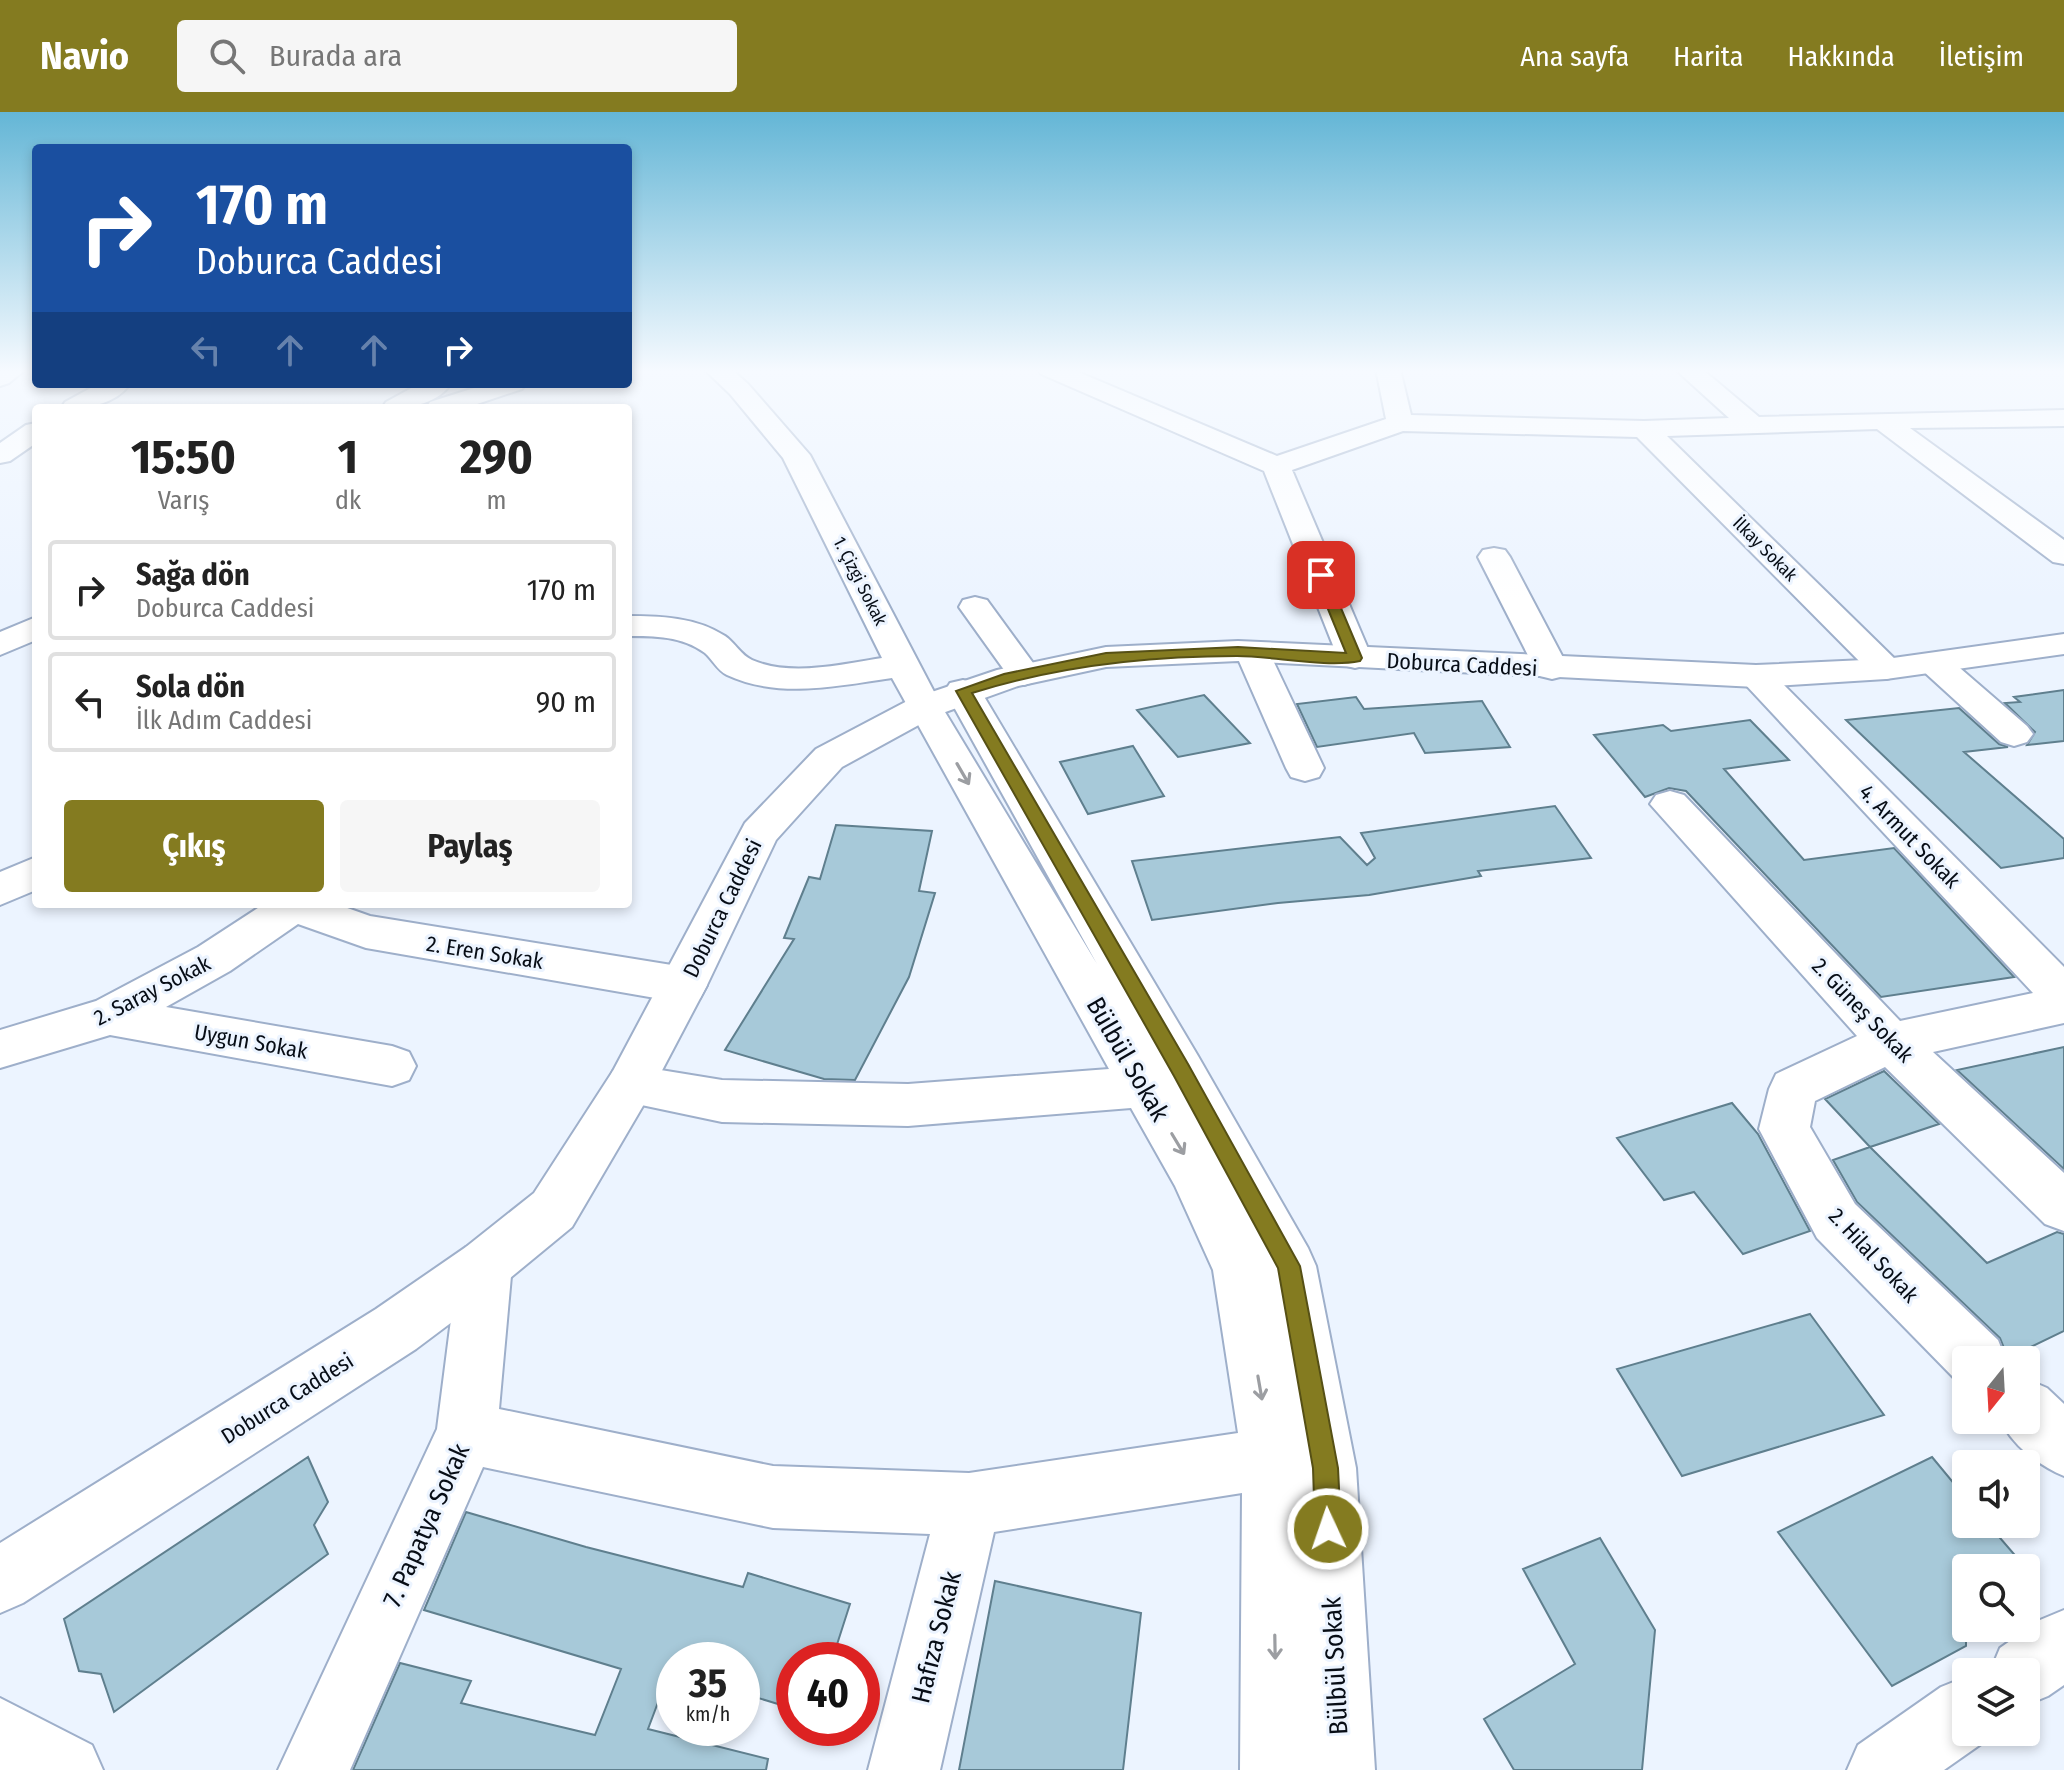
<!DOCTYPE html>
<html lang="tr">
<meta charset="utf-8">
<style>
:root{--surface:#fff;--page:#f6f6f6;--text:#222;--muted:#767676;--line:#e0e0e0;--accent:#847b20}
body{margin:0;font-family:"Fira Sans Condensed",sans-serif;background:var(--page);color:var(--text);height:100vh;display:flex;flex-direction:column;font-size:30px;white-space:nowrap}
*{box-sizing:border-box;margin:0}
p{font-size:26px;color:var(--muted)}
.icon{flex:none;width:44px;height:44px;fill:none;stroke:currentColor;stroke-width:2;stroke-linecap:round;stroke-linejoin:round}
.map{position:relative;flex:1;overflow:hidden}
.details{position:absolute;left:32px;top:292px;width:600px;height:504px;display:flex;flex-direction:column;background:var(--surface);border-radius:8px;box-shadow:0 4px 12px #0003}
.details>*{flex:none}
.guide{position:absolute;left:32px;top:32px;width:600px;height:244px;border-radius:8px;box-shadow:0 4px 12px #0003;background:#1a4fa0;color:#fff;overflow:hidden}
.needle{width:52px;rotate:198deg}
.tools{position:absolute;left:1952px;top:1234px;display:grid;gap:16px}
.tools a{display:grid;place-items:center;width:88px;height:88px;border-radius:8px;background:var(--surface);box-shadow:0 4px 12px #0003;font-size:40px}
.speed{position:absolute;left:656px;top:1530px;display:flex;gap:16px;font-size:40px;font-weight:700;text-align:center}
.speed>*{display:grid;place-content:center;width:104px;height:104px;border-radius:50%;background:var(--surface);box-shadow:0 4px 12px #0003;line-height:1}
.speed small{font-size:20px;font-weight:400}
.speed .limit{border:12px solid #d22;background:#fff;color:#111}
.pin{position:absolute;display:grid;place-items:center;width:68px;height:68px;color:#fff;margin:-34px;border-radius:16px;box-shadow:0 4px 12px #0006}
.me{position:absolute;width:88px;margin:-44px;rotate:357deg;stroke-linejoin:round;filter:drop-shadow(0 0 6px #0008)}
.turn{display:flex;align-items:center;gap:28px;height:168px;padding:0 32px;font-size:36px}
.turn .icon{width:104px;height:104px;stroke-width:2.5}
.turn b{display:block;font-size:56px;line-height:68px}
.lanes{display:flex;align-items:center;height:76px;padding:0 32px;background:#0003;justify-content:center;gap:40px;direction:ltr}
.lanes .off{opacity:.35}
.eta{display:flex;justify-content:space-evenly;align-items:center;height:136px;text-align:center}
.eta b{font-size:48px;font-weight:700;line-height:56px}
.action{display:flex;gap:16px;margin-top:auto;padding:16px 32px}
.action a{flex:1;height:92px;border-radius:8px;background:var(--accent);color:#fff;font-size:32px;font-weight:700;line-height:92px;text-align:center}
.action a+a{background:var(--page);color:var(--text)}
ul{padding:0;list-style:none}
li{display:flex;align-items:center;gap:24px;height:100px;margin:0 16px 12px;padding:0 16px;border:4px solid var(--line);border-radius:8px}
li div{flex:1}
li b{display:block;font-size:30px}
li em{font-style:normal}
header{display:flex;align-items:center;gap:48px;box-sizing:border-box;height:112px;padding:0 40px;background:var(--accent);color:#fff}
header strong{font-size:38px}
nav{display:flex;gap:44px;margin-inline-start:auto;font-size:28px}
.search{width:560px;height:72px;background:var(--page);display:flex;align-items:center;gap:20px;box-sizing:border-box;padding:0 28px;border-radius:8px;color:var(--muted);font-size:30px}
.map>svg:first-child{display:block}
</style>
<header>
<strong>Navio</strong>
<div class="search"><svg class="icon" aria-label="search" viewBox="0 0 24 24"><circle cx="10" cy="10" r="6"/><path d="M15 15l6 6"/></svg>Burada ara</div>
<nav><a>Ana sayfa</a><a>Harita</a><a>Hakkında</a><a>İletişim</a></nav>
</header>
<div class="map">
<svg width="2064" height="1658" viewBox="0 0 2064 1658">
<rect width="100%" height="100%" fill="#ecf4ff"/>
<path fill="#a7c9d9" stroke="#5f7f8e" stroke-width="2" d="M2064,578v51l-37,4 8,-13 -30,-29 15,-1 -6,-5z
M1204,583l46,48 -72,14 -41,-47z
M1356,585l8,12 118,-8 28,46 -85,6 -11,-20 -97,14 -20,-43z
M1959,596l40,36 9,3 -44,5 100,87v19l-63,10 -155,-148z
M1750,608l39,40 -65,9 80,91 90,-12 120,129 -133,20 -195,-206 -17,-3 -24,9 -51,-62 69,-10 8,6z
M1133,634l31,50 -76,18 -28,-52z
M1555,694l36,52 -113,13 3,5 -112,19 -91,8 -126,17 -20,-59 208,-24 27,28 8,-7 -14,-25z
M836,713l96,6 -13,60 16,2 -26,84 -54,103 -31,-1 -99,-29 69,-111 -10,-1 25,-61 11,2z
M2064,935v122l-107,-99z
M1884,959l55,53 -69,23 -45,-48z
M1732,991l26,31 52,97 -67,23 -49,-62 -30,8 -47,-62z
M1870,1035l117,116 70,-31 7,2v97l-56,27 -8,-20 -143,-136 -24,-42z
M1810,1202l74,101 -202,61 -65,-107z
M308,1345l20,45 -14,23 14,29 -214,158 -13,-38 -22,-3 -15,-52z
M1932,1345l34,41v26h22l38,44h-60v78l-74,40 -114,-154z
M466,1400l120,35 157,40 5,-14 102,31 -18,56h-38v49l-52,-16v-33h-68l-26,69 120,30 -2,11h-413l47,-107 71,18 -10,22 134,32 26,-66 -197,-59z
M1600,1426l55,92 -13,140h-128l-30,-51 91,-55 -52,-95z
M995,1469l146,32 -18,157h-164z"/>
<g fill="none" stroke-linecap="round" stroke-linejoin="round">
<defs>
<path id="minor" d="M704,257h27l17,15 62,71 132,252 155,257 -152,-273 5,-8 13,-3 13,3 222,373 110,192 8,18 40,202 19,302h-135l2,-277 -248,39 -54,238h-72l62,-236 -157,-6 -290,-61 -133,303h-72l159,-341 21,-164 8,-18 19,-8 19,8 8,18 -13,144 274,57 196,7 269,-40 -25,-163 -38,-84 -44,-78 -223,18 -186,-4 -109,-23 -7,-14 7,-14 17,-6 92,15 186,4 201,-15 -217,-391c-54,8 -114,21 -165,-3 -10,-5 -14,-15 -22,-22 -23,-17 -50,-17 -77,-17v-20c32,0 68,1 97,20 10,7 16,19 27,24 39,17 90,4 130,-2l-99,-200 -53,-64z
M1038,257h33l206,87 109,-37 -10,-50h24l11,46 233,6 85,-3 -54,-49h27l57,48 305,-7v16l-154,2 154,112v24l-11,-2 -176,-133 -210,7 231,226 5,7 -5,7 -12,3 -12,-3 -237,-239 -234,-6 -111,39 80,188 -5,7 -12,3 -12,-3 -5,-7 -74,-187 -223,-97z
M98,272h32c-16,22 -44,24 -69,24l4,-6z
M419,272h32c-16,22 -44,24 -69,24l4,-6z
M487,272h39l-4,5 -57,19h-39l4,-6z
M36,311v20l-26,18 -10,2v-20l26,-18z
M1494,436l11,2 5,7 59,112 -5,7 -12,3 -12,-3 -5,-7 -57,-112 5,-7z
M975,485l12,3 49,67 6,7 -6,7 -12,4 -12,-4 -53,-74 4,-7z
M36,505v23l-36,15v-23z
M1252,530l12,3 5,7 55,116 -5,9 -14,4 -14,-4 -5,-9 -51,-116 5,-7z
M1934,541l12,3 81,70 6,8 -6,8 -13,4 -13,-4 -79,-72 -5,-7 5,-7z
M1756,553l12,4 296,298v56l-131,29 131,121v58l-19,-7 -160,-157 -70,34 -5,26 45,77 143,136 8,20h-40v24l-10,-4 -139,-142 -58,-109 10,-40 7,-15 81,-38 -207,-232 6,-9 14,-4 14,4 216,226 133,-28 -289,-310 -6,-7 6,-7z
M36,745v33l-36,15v-33z
M264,792h72l34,12 314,51 16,5 7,13 -7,13 -16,5 -318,-55 -68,-24 -68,47 -64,36 226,39 17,6 7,14 -7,14 -17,6 -282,-51 -110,33v-38l96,-29 102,-54z
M2026,1267l21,9 17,16v72c-24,-10 -53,-31 -63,-56h25z
M2064,1498v75l-16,11 -22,9v-33h-36l10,-24 40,-28z
M1966,1565v55h27l-2,5 -47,33h-97l11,-25 83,-58z
M0,1586l92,47 11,25h-103z"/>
<path id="major" d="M0,257h26l-17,14 -9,3z
M2064,522v20l-178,25 -130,8 -518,-26 -132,6 -88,19 -81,29 -95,52 -66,73 -69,145 -60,114 -75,128 -68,56 -88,66 -393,254 -23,10v-70l376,-234 90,-62 68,-54 79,-122 132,-248 71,-74 95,-50 86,-29 109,-23 132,-6 518,24 130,-6z"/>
</defs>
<use href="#minor" stroke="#9eafca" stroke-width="4"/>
<use href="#major" stroke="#9eafca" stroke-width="4"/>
<use href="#minor" fill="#fff" fill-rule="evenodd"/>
<use href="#major" fill="#fff" fill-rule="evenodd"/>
</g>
<defs><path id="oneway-shaft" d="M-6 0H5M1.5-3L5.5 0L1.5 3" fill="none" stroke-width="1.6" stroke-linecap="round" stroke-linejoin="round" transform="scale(2)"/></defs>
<g stroke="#9c9ea2">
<use href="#oneway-shaft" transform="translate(963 662) rotate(60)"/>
<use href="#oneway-shaft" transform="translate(1178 1032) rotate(59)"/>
<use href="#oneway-shaft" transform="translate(1260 1276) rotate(80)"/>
<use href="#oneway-shaft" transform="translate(1275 1535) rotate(89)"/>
</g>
<linearGradient id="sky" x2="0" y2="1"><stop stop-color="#64b6d6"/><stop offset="0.53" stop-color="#f6faff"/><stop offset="1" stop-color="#f6faff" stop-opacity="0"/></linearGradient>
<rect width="2064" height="489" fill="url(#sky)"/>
<path fill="#847b20" stroke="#565015" stroke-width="2" d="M1321,459l6,4 35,83 -2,3c-34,7 -87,-5 -123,-5 -90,0 -179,10 -265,37l216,371 112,202 38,202 3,61 -3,9 -10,4 -9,-4 -4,-9 -2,-61 -35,-200 -104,-192 -218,-385 48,-17 102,-21 132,-6 108,6 -32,-78z"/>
<g text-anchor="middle" stroke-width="6" stroke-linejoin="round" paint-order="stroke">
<g font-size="18" fill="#070d16" stroke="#ecf4ff">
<text transform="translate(1765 437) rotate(45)" y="6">İlkay Sokak</text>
<text transform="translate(860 469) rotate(63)" y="6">1. Çizgi Sokak</text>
</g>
<g font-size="22" fill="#070d16" stroke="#ecf4ff">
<text transform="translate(1462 552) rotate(3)" y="8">Doburca Caddesi</text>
<text transform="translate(1910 724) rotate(46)" y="8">4. Armut Sokak</text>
<text transform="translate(722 796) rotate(-64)" y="8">Doburca Caddesi</text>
<text transform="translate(485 840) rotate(9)" y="8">2. Eren Sokak</text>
<text transform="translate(152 878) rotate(-27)" y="8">2. Saray Sokak</text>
<text transform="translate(1863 898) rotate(46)" y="8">2. Güneş Sokak</text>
<text transform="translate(251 929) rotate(10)" y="8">Uygun Sokak</text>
<text transform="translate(1874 1143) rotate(47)" y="8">2. Hilal Sokak</text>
<text transform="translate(287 1286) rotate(-32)" y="8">Doburca Caddesi</text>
</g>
<g font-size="26" fill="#070d16" stroke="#ecf4ff">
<text transform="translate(1128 947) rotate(60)" y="9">Bülbül Sokak</text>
<text transform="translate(426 1413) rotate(-66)" y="9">7. Papatya Sokak</text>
<text transform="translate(936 1525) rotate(-76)" y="9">Hafıza Sokak</text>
<text transform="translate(1335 1554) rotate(-93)" y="9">Bülbül Sokak</text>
</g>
</g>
</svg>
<div class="tools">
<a><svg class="needle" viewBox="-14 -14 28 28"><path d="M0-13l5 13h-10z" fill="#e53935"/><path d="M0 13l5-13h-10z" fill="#767676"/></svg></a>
<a><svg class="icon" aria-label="sound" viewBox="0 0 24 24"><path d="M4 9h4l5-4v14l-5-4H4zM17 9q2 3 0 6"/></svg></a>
<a><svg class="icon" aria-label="search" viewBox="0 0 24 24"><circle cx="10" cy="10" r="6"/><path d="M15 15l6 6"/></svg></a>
<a><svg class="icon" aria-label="layers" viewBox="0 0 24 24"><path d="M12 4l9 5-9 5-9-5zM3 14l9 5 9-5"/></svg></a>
</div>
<div class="speed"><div>35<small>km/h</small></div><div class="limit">40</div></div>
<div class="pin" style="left:1321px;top:463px;background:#d93025"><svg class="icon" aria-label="arrive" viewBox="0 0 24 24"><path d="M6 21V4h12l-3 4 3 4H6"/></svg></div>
<svg class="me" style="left:1328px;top:1417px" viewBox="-20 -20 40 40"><circle r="17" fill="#847b20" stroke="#fff" stroke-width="3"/><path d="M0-11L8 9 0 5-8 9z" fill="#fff"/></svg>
<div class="guide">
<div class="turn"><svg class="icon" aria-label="right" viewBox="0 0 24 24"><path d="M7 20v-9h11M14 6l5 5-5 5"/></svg><div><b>170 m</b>Doburca Caddesi</div></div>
<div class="lanes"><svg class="icon off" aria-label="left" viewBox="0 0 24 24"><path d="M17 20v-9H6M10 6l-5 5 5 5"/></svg><svg class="icon off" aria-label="ahead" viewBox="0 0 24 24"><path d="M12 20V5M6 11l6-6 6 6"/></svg><svg class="icon off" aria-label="ahead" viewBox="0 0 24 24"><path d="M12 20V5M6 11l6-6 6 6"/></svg><svg class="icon" aria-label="right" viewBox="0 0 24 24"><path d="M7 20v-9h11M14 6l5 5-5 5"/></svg></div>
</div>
<section class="details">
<div class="eta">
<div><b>15:50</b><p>Varış</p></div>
<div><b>1</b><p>dk</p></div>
<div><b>290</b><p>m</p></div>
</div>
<ul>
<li><svg class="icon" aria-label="right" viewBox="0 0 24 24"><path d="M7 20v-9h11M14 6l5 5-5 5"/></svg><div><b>Sağa dön</b><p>Doburca Caddesi</p></div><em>170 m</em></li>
<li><svg class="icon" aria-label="left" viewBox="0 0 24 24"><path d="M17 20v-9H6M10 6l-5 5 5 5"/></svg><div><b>Sola dön</b><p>İlk Adım Caddesi</p></div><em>90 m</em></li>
</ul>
<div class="action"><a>Çıkış</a><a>Paylaş</a></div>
</section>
</div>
